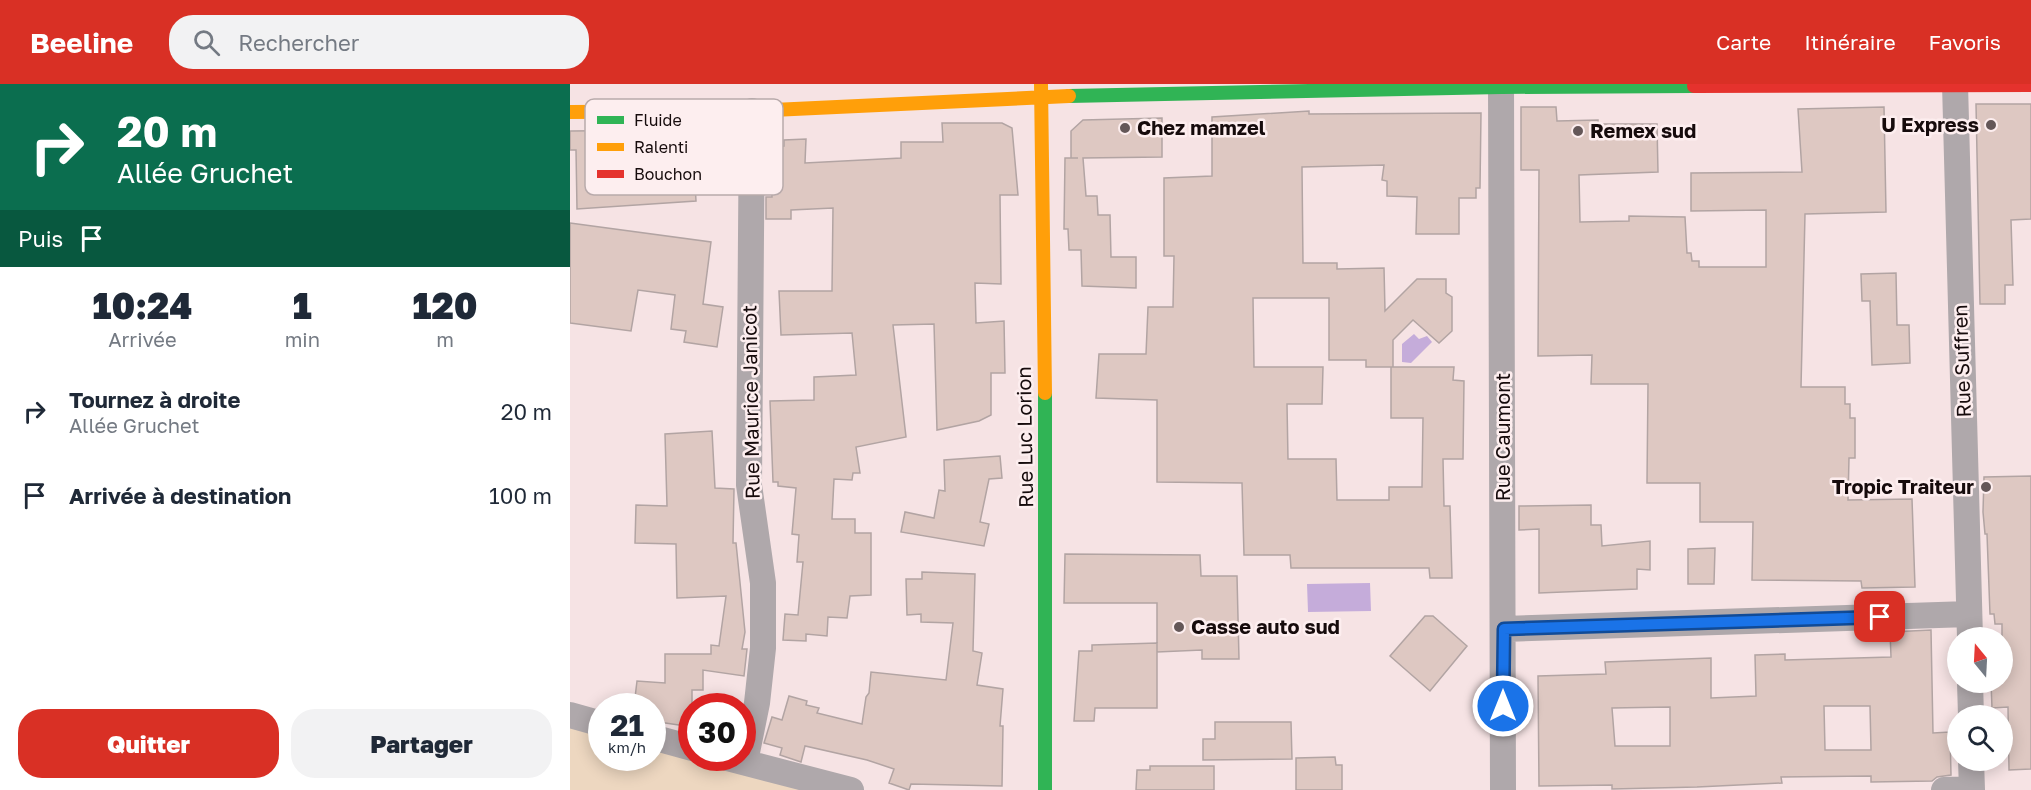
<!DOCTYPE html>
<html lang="fr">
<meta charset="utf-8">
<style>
:root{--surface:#fff;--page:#f2f2f3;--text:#1f2937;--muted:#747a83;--accent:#d93025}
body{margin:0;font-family:"Golos Text",sans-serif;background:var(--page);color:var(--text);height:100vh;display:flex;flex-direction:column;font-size:22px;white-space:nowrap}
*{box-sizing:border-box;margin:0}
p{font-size:20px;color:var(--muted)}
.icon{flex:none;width:33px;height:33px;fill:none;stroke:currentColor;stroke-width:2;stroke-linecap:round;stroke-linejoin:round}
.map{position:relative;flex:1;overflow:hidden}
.side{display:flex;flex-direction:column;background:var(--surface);width:570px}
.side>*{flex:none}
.banner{background:#0b6e4f;color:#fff;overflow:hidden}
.needle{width:39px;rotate:342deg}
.controls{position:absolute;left:1377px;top:543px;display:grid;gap:12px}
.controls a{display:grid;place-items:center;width:66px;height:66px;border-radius:50%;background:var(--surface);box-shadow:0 3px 15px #0003;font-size:30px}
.speed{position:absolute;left:18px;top:609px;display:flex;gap:12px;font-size:30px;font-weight:700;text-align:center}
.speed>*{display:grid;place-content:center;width:78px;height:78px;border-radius:50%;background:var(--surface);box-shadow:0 3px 15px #0003;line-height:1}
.speed small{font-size:15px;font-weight:400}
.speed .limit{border:9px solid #d22;background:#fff;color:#111}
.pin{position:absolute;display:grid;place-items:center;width:51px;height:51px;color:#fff;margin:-26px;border-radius:12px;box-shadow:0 3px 9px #0006}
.me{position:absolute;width:66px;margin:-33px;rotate:0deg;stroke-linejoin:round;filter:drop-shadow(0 0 4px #0008)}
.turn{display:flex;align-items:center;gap:21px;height:126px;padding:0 18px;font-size:27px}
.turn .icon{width:78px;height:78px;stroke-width:2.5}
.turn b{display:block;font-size:42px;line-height:51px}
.then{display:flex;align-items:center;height:57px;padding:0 18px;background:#0003;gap:12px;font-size:22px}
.eta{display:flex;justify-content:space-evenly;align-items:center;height:102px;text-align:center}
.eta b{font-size:36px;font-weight:800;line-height:42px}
.button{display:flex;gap:12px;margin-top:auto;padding:12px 18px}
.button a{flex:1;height:69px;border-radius:24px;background:var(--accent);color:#fff;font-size:24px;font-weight:800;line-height:69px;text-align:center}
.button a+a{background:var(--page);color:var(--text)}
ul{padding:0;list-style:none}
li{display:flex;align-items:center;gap:18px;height:84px;padding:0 18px}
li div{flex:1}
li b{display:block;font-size:22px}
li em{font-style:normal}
header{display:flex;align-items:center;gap:36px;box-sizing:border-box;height:84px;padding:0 30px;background:var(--accent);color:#fff}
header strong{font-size:28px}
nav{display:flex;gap:33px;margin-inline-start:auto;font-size:21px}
.search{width:420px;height:54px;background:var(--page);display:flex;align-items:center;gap:15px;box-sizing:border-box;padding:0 21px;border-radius:24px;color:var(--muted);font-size:22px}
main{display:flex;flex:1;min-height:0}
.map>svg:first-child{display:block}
</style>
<header>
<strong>Beeline</strong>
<div class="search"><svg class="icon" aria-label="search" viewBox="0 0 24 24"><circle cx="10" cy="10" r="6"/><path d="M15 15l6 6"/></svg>Rechercher</div>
<nav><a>Carte</a><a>Itinéraire</a><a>Favoris</a></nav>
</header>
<main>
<section class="side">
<div class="banner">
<div class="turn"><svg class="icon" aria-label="right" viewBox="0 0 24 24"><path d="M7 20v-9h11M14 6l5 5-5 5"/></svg><div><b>20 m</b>Allée Gruchet</div></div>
<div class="then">Puis<svg class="icon" aria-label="arrive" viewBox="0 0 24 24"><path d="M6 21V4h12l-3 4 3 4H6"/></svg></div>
</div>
<div class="eta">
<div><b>10:24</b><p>Arrivée</p></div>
<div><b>1</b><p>min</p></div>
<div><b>120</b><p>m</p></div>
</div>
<ul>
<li><svg class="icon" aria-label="right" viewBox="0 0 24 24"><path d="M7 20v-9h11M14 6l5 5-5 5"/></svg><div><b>Tournez à droite</b><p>Allée Gruchet</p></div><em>20 m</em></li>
<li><svg class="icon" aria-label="arrive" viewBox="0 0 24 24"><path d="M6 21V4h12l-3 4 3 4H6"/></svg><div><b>Arrivée à destination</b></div><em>100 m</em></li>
</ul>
<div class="button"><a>Quitter</a><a>Partager</a></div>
</section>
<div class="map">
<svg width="1461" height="706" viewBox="0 0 1461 706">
<rect width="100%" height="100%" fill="#f6e3e4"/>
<path fill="#edd7c0" d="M0,639l31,9 1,26h50l1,-12 158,44h-241z"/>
<path fill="#c5acda" d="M844,250l5,5 8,-3 5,6 -21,21 -9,-1v-18z
M800,499l1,28 -63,1 -1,-28z"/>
<path fill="#dec8c2" stroke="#b2a4a3" stroke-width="1.5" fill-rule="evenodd" d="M1406,20h55v115l-20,1 2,65h-8v19h-25z
M951,23h35l1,14 41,-1v4h59l1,48 -79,3 1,47 49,-1v-5l56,1 2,36h4l1,8h7v6h67v-57l-75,1v-38l111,-1 -4,-63 86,-2 2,105 -81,2 -4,173h44v17h5v14h5v40h-6l-1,42 64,-1 3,88 -53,1 -1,-7 -109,-1 1,-58h-53v-39h-53l1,-99h-57l1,-29 -54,1 1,-186h-18z
M739,27v3l172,-1 -1,75h-4v10h-17v36h-43l1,-37 -30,-1v-15l-5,-1 2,-15 -82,2 1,96h34v6l47,-1 1,43 32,-32h29v14l6,4v34l-13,12 -26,-23 -20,20v27h-27v-7h-37v-62h-76l1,69h69l-1,37h-35l1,55h48l1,41h52v-13h33l1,-69h-32v-51h63l-1,13 11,1 -1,78h-20l1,47h6l2,72h-22l-1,-10h-138l-1,-13h-46l-2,-72 -85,-1v-82l-61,-2 3,-44h47l2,-47h25l1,-51h-10v-78l48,-2v-59z
M592,34v39l-79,1 3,38h11l1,19h12l1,42h25v31l-54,-2 -1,-36h-12l-1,-21h-4l1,-71h13h-7v-27l12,-11z
M372,39h60l10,5 6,67h-18l1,89 -26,-1 1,40 28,-2 1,52h-14v42l-12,6 -42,9 -3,-106 -41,1 13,112 -50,10 4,26h-7l-1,7 -18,-1 -2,40h23v14h16v62l-21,1 -3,22 -19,-1 -1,19 -21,-2v7l-23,-1 2,-26 13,1 5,-53h-6l2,-27 -7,-1 4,-46 -18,-2v-4h-5l-3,-81 44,-1v-23l42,-2 -4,-42 -71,2 -2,-44h53l1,-83 -42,2v9h-25v-22h6l-1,-50 13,-1v-6l22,-1 -1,24 96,-5v-16h42z
M98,46v5l54,-1 1,47 -28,2 1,18 -119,8 -1,-59h-6v-19z
M0,139l141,19 -8,62 20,3 -6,40 -33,-5 2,-11 -15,-2 4,-34 -37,-5 -7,41 -61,-8z
M1326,189l1,52h12l1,38 -38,2 -2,-64h-8l-1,-27z
M142,347l3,57 19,1 -1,54h3l9,89 -3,17h5l-3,27 -41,-6v20h-11v37l-40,-6v-15h-18l3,-25 28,2v-29h46v-9l8,1 7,-50 -49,2 -1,-54 -41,-1 1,-38 31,1 -2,-72z
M430,372l2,22 -13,1 -9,43 9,2 -5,22 -83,-14 4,-20 29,6 5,-28 6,1 -1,-31z
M1461,392v293l-22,1 -1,-63 -16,1 -1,-26h11v-58h-7l-1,-10h-4l-3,-80h-2l-2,-22 1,-35z
M1021,421v20h10l1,21 48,-5v29l-13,-1v20l-98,4v-64l-20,1v-24z
M1145,464l-1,36h-26v-35z
M495,470l135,1 1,21h36l2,83h-37v-9l-45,2v-49h-93z
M352,488l53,2 -2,77 9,2 -5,32 26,4 -3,37h3l-1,60 -91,-2 -2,6 -20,-7 5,-14 -27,-9 -62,-14 -4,16 -21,-7 2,-7 -18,-5 8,-26 10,3 7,-24 18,5 -1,4 13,3 -2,5 45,11 4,-27 3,-4 2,-21 75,8 7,-57 -32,-1v-8l-14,1 -1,-36h16z
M855,532h8l34,30 -37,45 -40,-35z
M1361,546l2,103 17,-1 1,43 -14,2 -5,4 -61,1v-6l-90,1 1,6 -85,4 -85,2v-4l-73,1 -1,-110 68,-2 -1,-12 106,-4v40l45,-2 -1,-41 30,-1v6l106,-3 -1,-25zM1254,622h46l1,44h-46zM1100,623v39h-55l-3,-38z
M587,559v65h-62l-1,13h-20l5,-70h13v-6z
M645,638h76l1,37 -89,1v-21h12z
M765,673l1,8h6v25h-46v-32z
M580,682h64v24h-78l1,-20h13z"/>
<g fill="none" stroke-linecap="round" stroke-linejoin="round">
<path stroke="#afa8ab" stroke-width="26" d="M931,0l2,706
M1385,0l15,554
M934,545l465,-15
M1400,598l1,34
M0,631l32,9
M82,653l40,11
M157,674l124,32
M1401,676l1,30
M175,678l12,-59 6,-55v-65l-14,-98 3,-374
M1374,706l28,-1"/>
<path stroke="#30b455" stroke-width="14" d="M499,12l432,-9 193,-1
M475,309v397"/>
<path stroke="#ff9f0a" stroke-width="14" d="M471,0l4,309
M0,28l182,-1 317,-15"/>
<path stroke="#e5322d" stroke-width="14" d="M1124,2l337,-1"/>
</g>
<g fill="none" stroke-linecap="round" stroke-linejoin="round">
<defs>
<path id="route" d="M933,622l1,-77 376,-12"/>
</defs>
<use href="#route" stroke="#114b97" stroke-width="15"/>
<use href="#route" stroke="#1a73e8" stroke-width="10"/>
</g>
<g fill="#645758" stroke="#fdeeef" stroke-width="2">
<circle cx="1421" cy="41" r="6"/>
<circle cx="555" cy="44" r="6"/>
<circle cx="1008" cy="47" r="6"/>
<circle cx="1416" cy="403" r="6"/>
<circle cx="609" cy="543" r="6"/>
</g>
<g text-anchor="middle" stroke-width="5" stroke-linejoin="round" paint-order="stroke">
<g font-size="20" font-weight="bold" fill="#160b0c" stroke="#fdeeef" text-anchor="start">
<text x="1409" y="48" text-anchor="end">U Express</text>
<text x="567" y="51">Chez mamzel</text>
<text x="1020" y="54">Remex sud</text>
<text x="1404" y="410" text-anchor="end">Tropic Traiteur</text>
<text x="621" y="550">Casse auto sud</text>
</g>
<g font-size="20" fill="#160b0c" stroke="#fdeeef">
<text transform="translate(1392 277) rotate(-92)" y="7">Rue Suffren</text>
<text transform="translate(181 318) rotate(-91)" y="7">Rue Maurice Janicot</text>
<text transform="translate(455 353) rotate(-91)" y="7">Rue Luc Lorion</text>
<text transform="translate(933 353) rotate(-90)" y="7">Rue Caumont</text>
</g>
</g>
<rect x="15" y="15" width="198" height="96" rx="9" fill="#fdeeef" stroke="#b8aaab" stroke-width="1.5"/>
<rect x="27" y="32" width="27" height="8" fill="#30b455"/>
<rect x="27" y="59" width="27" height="8" fill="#ff9f0a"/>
<rect x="27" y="86" width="27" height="8" fill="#e5322d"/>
<g font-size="16" fill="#160b0c">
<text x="64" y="42">Fluide</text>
<text x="64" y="69">Ralenti</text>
<text x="64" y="96">Bouchon</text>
</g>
</svg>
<div class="controls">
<a><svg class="needle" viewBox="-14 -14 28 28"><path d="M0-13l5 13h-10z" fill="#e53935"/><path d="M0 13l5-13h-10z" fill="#747a83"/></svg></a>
<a><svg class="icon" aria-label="search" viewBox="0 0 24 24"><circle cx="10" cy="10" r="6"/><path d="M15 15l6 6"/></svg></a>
</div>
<div class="speed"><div>21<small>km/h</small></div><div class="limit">30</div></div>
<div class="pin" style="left:1310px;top:533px;background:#d93025"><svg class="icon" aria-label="arrive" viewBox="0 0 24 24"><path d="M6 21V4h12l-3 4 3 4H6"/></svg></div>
<svg class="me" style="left:933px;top:622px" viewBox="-20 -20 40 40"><circle r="17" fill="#1a73e8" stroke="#fff" stroke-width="3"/><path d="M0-11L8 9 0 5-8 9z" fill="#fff"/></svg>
</div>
</main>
